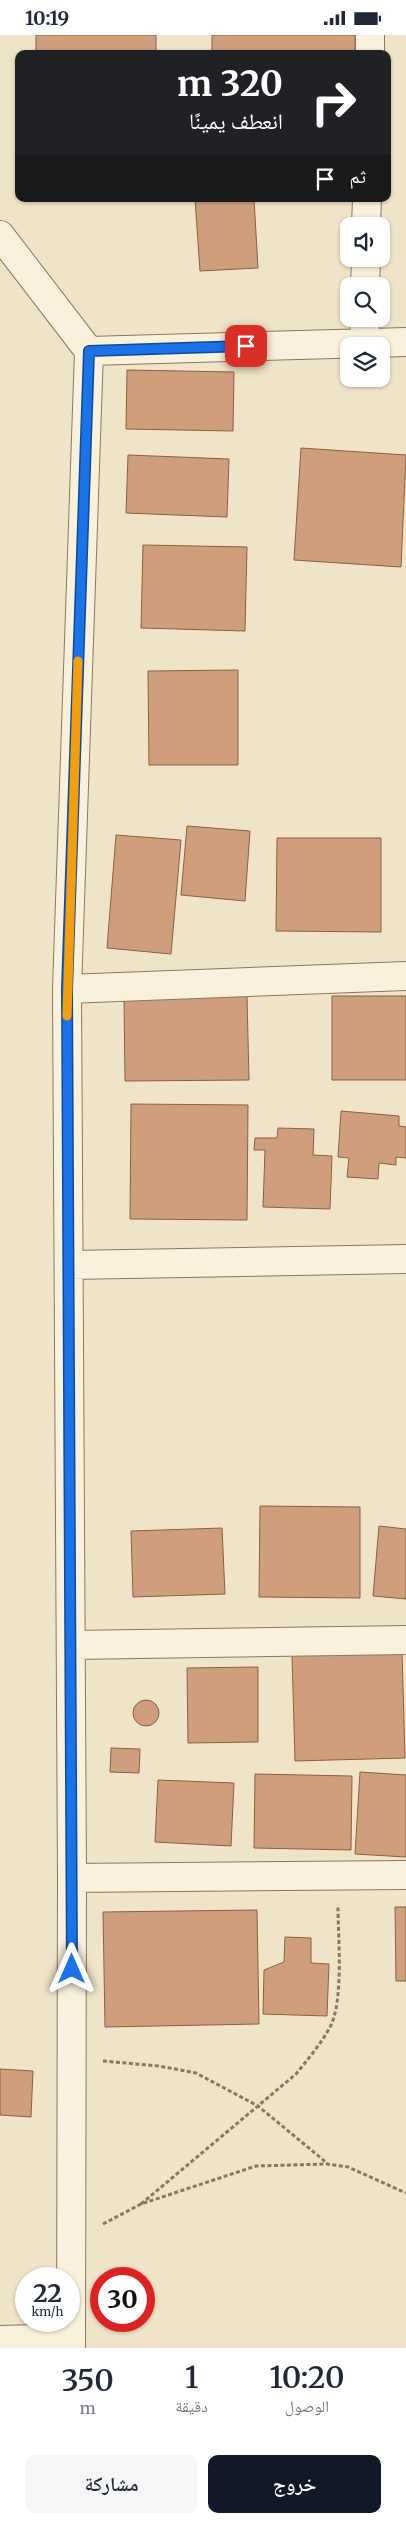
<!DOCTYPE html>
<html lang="ar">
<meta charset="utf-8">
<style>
:root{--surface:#fff;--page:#f6f6f7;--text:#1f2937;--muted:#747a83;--accent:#111827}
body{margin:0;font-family:Merriweather,"Noto Naskh Arabic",serif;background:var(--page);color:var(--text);direction:rtl;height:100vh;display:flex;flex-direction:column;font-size:19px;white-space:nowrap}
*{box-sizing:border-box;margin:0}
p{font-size:16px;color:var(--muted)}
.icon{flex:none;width:28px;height:28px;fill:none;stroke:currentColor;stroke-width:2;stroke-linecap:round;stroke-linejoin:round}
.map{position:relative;height:2313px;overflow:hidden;direction:ltr}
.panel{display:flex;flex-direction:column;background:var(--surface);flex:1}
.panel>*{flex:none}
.guide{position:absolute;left:15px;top:15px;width:376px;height:152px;border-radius:10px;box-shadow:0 1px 4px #0004;direction:rtl;background:#202124;color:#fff;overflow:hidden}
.fabs{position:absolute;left:340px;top:182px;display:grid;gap:10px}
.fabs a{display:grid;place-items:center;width:50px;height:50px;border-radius:10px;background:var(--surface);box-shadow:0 1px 4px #0004;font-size:25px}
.speed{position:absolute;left:15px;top:2232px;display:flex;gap:10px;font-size:25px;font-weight:700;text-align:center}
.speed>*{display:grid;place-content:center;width:65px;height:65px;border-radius:50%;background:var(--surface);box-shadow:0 1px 4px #0004;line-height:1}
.speed small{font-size:12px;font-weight:400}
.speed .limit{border:8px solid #d22;background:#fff;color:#111}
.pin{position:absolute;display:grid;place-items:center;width:42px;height:42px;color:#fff;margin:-21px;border-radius:10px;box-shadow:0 2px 8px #0006}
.me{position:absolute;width:55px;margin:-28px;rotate:0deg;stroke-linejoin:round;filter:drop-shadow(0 0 4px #0008)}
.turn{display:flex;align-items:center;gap:18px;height:105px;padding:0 25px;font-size:22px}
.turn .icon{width:65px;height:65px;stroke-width:2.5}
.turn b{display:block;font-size:35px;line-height:42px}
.then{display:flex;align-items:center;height:48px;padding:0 25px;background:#0003;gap:10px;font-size:19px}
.eta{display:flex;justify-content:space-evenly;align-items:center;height:85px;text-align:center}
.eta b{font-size:30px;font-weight:600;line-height:35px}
.primary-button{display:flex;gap:10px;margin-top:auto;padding:10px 25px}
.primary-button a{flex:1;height:58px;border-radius:10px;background:var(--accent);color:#fff;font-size:20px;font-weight:600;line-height:58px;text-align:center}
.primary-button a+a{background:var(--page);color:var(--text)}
.status{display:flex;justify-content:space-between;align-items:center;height:35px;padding:0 25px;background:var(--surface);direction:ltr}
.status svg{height:14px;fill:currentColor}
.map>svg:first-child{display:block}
</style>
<div class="status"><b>10:19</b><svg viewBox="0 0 49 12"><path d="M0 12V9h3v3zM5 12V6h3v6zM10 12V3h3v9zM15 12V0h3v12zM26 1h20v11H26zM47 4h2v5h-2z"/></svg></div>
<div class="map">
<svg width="406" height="2313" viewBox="0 0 406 2313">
<rect width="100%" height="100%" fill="#f0e4c8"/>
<path fill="#cf9f7d" stroke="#8d5f41" d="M36,0h120v19h-120z
M212,0h143v19h-143z
M195,164h59l4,69 -58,3z
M127,335l107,2 -1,59 -107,-2z
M301,413l105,7 -5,112 -107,-7z
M128,420l101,4 -2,58 -101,-4z
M143,510l104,2 -2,84 -104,-3z
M238,635v95h-89l-1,-94z
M187,791l63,5 -5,70 -64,-6z
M116,800l65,5 -10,114 -64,-6z
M277,803h104v94l-105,-1z
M247,961l2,84 -124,1 -1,-84z
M332,961h74v84h-74z
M131,1069l117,1 -1,115 -117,-1z
M341,1076l58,5v10l7,1v31l-10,-1v8l-17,-2 -1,16 -31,-2 2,-19 -11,-1z
M278,1093l36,1 -1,26 19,1 -2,53 -67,-2 2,-57h-11l1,-12h22z
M260,1471l100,1v91l-101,-1z
M379,1491l27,3v70l-33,-3z
M222,1493l3,66 -92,3 -2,-66z
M402,1616l3,107 -110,3 -3,-106z
M258,1632v75l-70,1 -1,-75z
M133 1678a13 13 0 1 1 26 0a13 13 0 1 1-26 0Z
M111,1713l29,1 -1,24 -29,-1z
M360,1737l46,3v82l-51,-3z
M255,1739l97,2 -1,74 -97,-2z
M158,1745l76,3 -3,63 -76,-4z
M395,1872h11v74h-10z
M257,1875l2,114 -154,3 -2,-115z
M285,1902l26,1v25l18,1 -2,52 -64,-2 1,-44 20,-8z
M0,2034l33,2 -2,46 -31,-2z"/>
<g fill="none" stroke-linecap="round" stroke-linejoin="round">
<defs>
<path id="minor" d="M370,19v-19
M366,191l1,-27
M0,200l89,116 -22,638 5,889 -1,470
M365,251l1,-27
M364,307l1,-23
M89,316l317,-9
M67,954l339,-13
M69,1230l337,-6
M72,1610l334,-5
M72,1843l334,-3
M0,2305l71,-2"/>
</defs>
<use href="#minor" stroke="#8d765c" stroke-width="30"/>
<path stroke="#8d765c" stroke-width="3" stroke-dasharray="4 2.5" stroke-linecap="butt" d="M103,2026l56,5 37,7 62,33 69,57
M141,2169l155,-130c12,-15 25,-30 34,-47 14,-26 8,-90 8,-120
M103,2189l38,-20 115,-38 71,-2 21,3 58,26"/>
<use href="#minor" stroke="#faf1dc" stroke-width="28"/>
</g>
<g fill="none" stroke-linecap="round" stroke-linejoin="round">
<defs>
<path id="route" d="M72,1934l-5,-980 22,-638 157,-5"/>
</defs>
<use href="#route" stroke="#114b97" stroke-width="12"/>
<use href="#route" stroke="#1a73e8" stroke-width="9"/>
<path stroke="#f59e0b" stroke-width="9" d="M67,981l11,-355"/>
</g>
</svg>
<div class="fabs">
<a><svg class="icon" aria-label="sound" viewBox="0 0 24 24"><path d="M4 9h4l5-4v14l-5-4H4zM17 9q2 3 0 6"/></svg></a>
<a><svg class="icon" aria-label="search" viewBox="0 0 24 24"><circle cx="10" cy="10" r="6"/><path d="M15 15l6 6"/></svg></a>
<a><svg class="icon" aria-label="layers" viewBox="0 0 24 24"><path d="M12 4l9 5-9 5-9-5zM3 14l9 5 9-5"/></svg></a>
</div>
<div class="speed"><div>22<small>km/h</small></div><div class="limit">30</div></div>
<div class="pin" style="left:246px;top:311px;background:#d93025"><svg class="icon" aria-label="arrive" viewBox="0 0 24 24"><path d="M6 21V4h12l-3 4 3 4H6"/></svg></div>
<svg class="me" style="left:72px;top:1934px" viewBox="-20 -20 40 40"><path d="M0-17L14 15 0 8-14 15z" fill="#1a73e8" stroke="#fff" stroke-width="4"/></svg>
<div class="guide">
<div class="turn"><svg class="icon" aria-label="right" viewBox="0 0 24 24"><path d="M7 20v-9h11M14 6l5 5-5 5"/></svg><div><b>320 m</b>انعطف يمينًا</div></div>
<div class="then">ثم<svg class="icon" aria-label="arrive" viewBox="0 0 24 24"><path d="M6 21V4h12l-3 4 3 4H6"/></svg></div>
</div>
</div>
<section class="panel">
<div class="eta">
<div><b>10:20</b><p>الوصول</p></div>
<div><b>1</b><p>دقيقة</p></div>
<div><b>350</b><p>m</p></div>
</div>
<div class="primary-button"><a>خروج</a><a>مشاركة</a></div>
</section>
